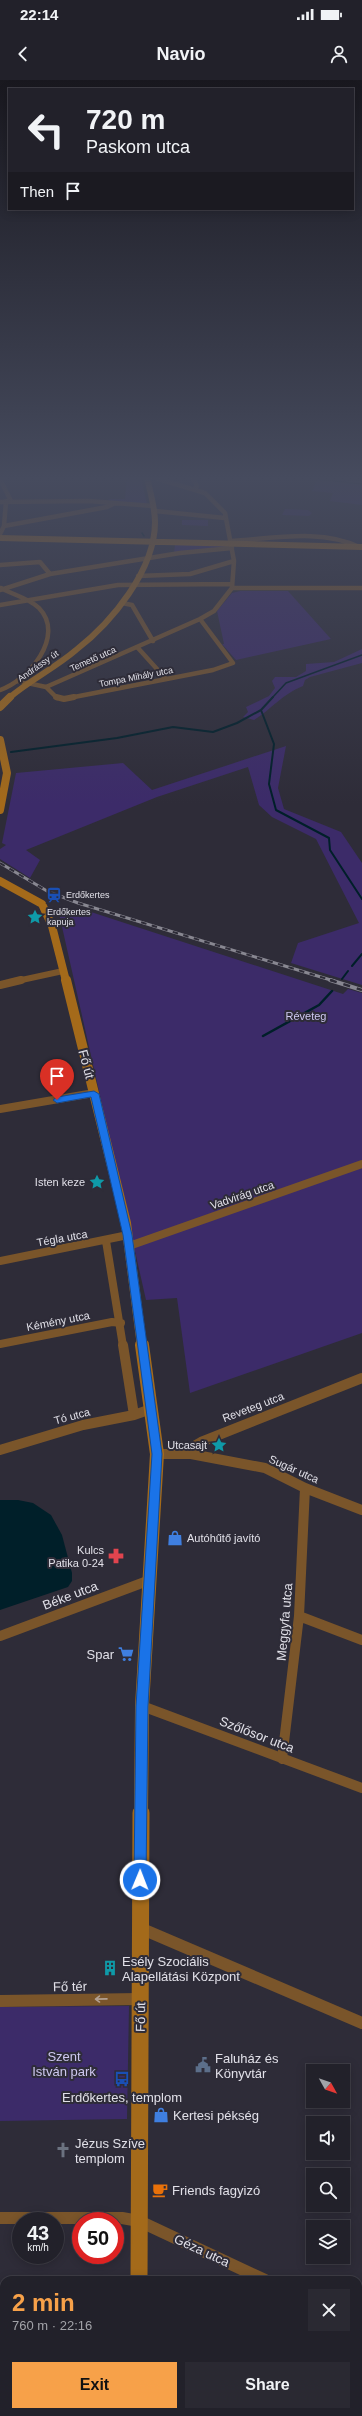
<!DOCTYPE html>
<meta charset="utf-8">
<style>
:root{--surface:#22212a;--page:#2a2932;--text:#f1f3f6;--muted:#a2a3a8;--line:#3f3e47;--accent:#f7a149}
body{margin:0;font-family:Helvetica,sans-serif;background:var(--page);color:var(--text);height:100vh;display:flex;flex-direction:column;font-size:15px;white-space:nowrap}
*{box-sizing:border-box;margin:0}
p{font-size:13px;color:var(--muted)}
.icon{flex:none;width:22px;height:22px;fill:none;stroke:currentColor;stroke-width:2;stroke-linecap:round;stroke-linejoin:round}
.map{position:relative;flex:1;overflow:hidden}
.panel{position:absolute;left:0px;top:2196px;width:362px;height:140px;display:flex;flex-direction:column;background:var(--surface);border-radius:12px 12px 0 0;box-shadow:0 2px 10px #0003,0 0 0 1px var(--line)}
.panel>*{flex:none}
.guide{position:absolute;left:8px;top:8px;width:346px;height:122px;border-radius:0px;box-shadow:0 2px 10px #0003,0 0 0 1px var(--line);background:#22212a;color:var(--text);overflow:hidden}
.needle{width:26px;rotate:130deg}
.controls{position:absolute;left:306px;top:1984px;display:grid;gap:8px}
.controls a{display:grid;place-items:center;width:44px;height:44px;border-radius:0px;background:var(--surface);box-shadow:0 2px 10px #0003,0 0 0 1px var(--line);font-size:20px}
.speed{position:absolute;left:12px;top:2132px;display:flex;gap:8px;font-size:20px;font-weight:700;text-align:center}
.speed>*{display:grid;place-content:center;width:52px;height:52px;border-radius:50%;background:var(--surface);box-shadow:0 2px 10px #0003,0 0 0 1px var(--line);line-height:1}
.speed small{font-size:10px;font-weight:400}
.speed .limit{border:6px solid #d22;background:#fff;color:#111}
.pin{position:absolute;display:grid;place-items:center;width:34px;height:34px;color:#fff;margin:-41px -17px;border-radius:50% 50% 50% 0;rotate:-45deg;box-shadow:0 0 4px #0007}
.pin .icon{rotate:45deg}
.me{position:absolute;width:44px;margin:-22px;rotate:1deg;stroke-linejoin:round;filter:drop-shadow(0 0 3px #0008)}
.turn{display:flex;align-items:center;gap:14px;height:84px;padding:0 12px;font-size:18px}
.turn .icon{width:52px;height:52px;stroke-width:2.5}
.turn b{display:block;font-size:28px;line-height:34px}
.then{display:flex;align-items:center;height:38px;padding:0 12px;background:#0003;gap:8px;font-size:15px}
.round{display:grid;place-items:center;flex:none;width:42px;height:42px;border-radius:0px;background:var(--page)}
.head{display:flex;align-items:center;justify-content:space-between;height:68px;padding:0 12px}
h1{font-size:24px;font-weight:700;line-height:30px;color:var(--accent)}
.button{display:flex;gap:8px;margin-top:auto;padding:8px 12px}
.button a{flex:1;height:46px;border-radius:0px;background:var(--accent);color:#111;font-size:16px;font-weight:700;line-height:46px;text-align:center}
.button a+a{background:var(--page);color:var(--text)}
.status{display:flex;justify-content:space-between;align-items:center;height:28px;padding:0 20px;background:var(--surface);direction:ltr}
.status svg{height:11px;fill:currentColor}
header{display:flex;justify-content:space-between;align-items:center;height:52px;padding:0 12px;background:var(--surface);font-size:18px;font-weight:700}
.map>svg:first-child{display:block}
</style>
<div class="status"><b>22:14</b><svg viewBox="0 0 49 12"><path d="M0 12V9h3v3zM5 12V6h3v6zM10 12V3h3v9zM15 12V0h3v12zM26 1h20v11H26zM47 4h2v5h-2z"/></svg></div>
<header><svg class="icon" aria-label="back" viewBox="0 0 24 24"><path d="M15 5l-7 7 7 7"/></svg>Navio<svg class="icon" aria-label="person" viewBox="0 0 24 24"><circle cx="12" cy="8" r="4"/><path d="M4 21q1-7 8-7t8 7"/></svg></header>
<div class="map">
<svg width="362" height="2336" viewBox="0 0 362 2336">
<rect width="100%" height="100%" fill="#2e2c38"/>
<path fill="#3c2b69" d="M127,397h14l6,27 -36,-2 -3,-3h17z
M318,398l44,4v23l-32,-4 3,-8 -21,-2z
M285,429l23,1 4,3 -3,3 -27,-1z
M182,440h26v6l-26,-1z
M175,465h54l1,3 -56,5z
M240,511h48l43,48 -95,21 -14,-16h2l-7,-33 15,-18z
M362,569v14l-52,14 -5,3 -2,6c-22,9 -30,22 -49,34l-11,-3 5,-5 -2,-5 23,-11 6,-8 -3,-7 3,-4h21l10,-6v-7l28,-2z
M286,666l-8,42 6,21 57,23 21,31v122l-71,-22 7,-20 61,-20 -43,-84 -44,-22 -13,-12 -11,-38 -91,30 -131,53 14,10 -10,18 -30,-19v-10l6,-4 -4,-2 14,-70 107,-10 29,27z
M58,829l33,3 252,82 5,-5 14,4v340l-172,60 -13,-95 -31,2z
M129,1926l-2,113 -127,2v-114z"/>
<path fill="#001f29" d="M0,1420h18l15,3 18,12 11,20 10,38v8l-4,6 -68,23z"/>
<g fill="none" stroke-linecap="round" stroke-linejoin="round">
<path stroke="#001f29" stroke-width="1.5" d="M299,397l63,7
M142,453l2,3
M272,618l14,-15 76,-28"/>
<path stroke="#001f29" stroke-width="2" d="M273,617l-12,13 13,34 -5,40 7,26 53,28 1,12 32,49
M11,672l106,-14 56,-11 40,5 24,-9 24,-13
M352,886l10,-12
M342,899l6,-8"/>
<path stroke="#001f29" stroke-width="2.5" d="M263,956l56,-31 13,-14"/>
<path stroke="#7a552a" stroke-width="4.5" d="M192,397l5,9 -3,3
M0,399l11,22
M0,422l89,-1 64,5
M155,431l70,7
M4,446l103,-19 6,-3
M0,454l4,-8 2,-25
M230,461c41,-2 91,-13 129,6
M0,485l40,-3 10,12
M138,496l52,-2 44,-13
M232,508h130
M0,510l50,-16 130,-21 52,-5
M122,523l10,2 21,36
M0,525l118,-20 114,-1
M138,568l28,31
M18,601l28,6 154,-68 14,-8 18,-23 2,-27 -9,-48 -20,-20 -53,-16
M46,607l11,11
M0,610c28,-9 66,-54 39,-82 -10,-10 -26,-13 -38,-20
M69,618l144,-28 20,-7 -33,-44"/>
<path stroke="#7a552a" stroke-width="6" d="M56,617l8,2 10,-2
M17,901l46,-10"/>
<path stroke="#7a552a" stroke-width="8" d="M0,905l21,-5
M0,1029l94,-16
M106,1161l17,105
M129,1166l233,-82
M0,1181l128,-26
M0,1264l112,-22 9,1"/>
<path stroke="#7a552a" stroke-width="10" d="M123,1265l11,70
M0,1370l83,-25 51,-10 17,-6
M157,1374h34l3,-8 7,-4 161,-64
M191,1374l74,14 40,20 57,22
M299,1536l63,24
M0,1556l150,-56
M142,1626l220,82
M282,1679l17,-143 6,-128"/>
<path stroke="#7a552a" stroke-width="12" d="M140,1848l222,95
M0,1921l140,-2
M0,2138h122l17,3 126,59
M358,2244l4,2"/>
<path stroke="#a46a1a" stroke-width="6" d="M0,458l362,9
M9,618c21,-18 46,-30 67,-48 36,-28 79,-80 79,-128 0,-15 -5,-30 -8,-45"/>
<path stroke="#a46a1a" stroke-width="8" d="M0,627l10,-10
M0,660l7,33 -7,37
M0,801l42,23 10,22 14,55"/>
<path stroke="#a46a1a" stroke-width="10" d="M66,900l60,243 16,123"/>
<path stroke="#a46a1a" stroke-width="14" d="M141,1734l1,-108 15,-252 -15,-109"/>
<path stroke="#a46a1a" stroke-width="17" d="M139,2200l2,-467
M139,2332v4"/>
<defs>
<path id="rail-far1" d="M0,783l47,28 31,12 256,78"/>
<path id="rail" d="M330,900l32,10"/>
</defs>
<use href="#rail-far1" stroke="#888791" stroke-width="3"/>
<use href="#rail" stroke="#888791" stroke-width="4"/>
<use href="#rail-far1" stroke="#2e2c38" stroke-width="2" stroke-dasharray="5.5" stroke-linecap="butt"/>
<use href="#rail" stroke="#2e2c38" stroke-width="2.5" stroke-dasharray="7" stroke-linecap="butt"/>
</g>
<defs><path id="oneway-shaft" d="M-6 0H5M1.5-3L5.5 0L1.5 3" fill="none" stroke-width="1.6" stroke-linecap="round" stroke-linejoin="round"/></defs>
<use stroke="#b3a192" href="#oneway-shaft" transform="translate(101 1919) rotate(179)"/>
<linearGradient id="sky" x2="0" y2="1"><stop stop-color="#19181f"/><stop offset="0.55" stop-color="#464b5e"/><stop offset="1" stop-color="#464b5e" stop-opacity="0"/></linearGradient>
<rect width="362" height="724" fill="url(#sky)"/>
<path fill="#1a73e8" stroke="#114b97" d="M94,1011l5,3 33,141 30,219 -14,252 -2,174 -1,5 -5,1 -5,-1 -1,-5 2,-174 16,-252 -29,-219 -32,-138 -34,6 -4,-3 4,-3z"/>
<defs>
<symbol id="station-bare" viewBox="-9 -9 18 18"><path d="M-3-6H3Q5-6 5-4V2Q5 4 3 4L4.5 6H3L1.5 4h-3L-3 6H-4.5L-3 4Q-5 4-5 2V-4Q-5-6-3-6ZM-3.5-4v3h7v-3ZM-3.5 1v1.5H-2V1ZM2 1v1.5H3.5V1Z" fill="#1a4fb4" stroke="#2e2c38" stroke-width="2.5" paint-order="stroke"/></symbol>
<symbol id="sight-bare" viewBox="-9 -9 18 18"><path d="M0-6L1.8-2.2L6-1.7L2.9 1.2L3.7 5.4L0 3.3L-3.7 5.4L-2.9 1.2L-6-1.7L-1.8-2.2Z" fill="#0f9aa8" stroke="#2e2c38" stroke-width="2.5" paint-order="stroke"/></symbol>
<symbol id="shop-bare" viewBox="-9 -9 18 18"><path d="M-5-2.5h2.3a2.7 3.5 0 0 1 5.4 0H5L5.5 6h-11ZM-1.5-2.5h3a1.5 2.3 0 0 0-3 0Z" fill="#3f7fe0" stroke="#2e2c38" stroke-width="2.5" paint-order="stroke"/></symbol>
<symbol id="pharmacy-bare" viewBox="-9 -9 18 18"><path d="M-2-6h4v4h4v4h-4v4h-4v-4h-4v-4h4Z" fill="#e0444e" stroke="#2e2c38" stroke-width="2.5" paint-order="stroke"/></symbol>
<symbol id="supermarket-bare" viewBox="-9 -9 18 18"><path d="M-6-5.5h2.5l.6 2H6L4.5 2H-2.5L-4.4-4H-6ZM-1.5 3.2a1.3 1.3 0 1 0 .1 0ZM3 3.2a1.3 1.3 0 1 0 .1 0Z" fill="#3f7fe0" stroke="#2e2c38" stroke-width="2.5" paint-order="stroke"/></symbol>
<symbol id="building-bare" viewBox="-9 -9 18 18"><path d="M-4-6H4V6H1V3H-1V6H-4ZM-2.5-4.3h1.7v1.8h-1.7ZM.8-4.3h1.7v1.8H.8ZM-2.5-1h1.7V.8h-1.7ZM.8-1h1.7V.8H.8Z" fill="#0f9aa8" stroke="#2e2c38" stroke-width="2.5" paint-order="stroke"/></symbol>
<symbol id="civic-bare" viewBox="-9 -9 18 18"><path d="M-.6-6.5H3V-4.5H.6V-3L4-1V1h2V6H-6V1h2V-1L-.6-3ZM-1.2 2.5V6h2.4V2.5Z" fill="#5c6f8a" stroke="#2e2c38" stroke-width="2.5" paint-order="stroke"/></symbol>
<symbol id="bus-bare" viewBox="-9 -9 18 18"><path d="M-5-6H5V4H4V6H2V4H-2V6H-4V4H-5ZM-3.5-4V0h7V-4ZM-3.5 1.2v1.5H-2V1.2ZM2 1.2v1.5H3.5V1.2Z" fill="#1a4fb4" stroke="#2e2c38" stroke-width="2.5" paint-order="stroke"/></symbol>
<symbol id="church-bare" viewBox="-9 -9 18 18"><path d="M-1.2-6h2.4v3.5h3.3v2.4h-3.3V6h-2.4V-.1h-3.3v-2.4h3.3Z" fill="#6b7280" stroke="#2e2c38" stroke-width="2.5" paint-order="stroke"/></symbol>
<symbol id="cafe-bare" viewBox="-9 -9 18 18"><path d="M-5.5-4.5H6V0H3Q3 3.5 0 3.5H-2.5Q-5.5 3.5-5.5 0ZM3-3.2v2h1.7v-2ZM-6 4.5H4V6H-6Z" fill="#e8710a" stroke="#2e2c38" stroke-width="2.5" paint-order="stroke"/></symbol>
</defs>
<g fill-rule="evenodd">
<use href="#station-bare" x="43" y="804" width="22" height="22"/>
<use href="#sight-bare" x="24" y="826" width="22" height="22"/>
<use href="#sight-bare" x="86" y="1091" width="22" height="22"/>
<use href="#sight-bare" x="208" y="1354" width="22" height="22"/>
<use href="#shop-bare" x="164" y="1447" width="22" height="22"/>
<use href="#pharmacy-bare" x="105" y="1465" width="22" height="22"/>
<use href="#supermarket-bare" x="115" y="1563" width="22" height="22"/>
<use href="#building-bare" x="99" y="1877" width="22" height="22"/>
<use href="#civic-bare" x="192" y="1974" width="22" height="22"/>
<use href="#bus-bare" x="111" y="1988" width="22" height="22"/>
<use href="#shop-bare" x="150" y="2024" width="22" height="22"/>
<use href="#church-bare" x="52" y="2059" width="22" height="22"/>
<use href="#cafe-bare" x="149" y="2099" width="22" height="22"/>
</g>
<g text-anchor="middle" stroke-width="4" stroke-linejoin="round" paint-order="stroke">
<g font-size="9" fill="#e1e0e8" stroke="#2e2c38">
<text transform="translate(93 579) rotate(-24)" y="3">Temető utca</text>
<text transform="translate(38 586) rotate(-35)" y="3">Andrássy út</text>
<text transform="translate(136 597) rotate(-11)" y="3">Tompa Mihály utca</text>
</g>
<g font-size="9" fill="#e1e0e8" stroke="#2e2c38" text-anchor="start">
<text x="66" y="818">Erdőkertes</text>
<text x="47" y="835">Erdőkertes<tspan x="47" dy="10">kapuja</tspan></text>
</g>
<g font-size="11" fill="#cec8f0" stroke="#2e2c38">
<text x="306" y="940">Réveteg</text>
</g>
<g font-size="11" fill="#e1e0e8" stroke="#2e2c38" text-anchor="end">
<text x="85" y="1106">Isten keze</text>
<text x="207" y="1369">Utcasajt</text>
<text x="187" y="1462" text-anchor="start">Autóhűtő javító</text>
<text x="104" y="1474">Kulcs<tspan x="104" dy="13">Patika 0-24</tspan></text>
</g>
<g font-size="11" fill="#e1e0e8" stroke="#2e2c38">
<text transform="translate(242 1115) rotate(-19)" y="4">Vadvirág utca</text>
<text transform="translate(62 1158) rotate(-10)" y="4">Tégla utca</text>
<text transform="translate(58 1241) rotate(-11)" y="4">Kémény utca</text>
<text transform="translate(253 1327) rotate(-21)" y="4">Reveteg utca</text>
<text transform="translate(72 1336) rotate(-15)" y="4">Tó utca</text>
<text transform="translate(294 1389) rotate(24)" y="4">Sugár utca</text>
</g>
<g font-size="13" fill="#e1e0e8" stroke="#2e2c38">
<text transform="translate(87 984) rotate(75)" y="5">Fő út</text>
<text transform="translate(70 1515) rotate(-21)" y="5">Béke utca</text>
<text transform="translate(284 1542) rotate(-85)" y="5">Meggyfa utca</text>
<text transform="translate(257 1654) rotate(21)" y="5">Szőlősor utca</text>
<text transform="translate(70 1906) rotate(-1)" y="5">Fő tér</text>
<text transform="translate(140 1937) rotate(-89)" y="5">Fő út</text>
<text transform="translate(202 2170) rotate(25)" y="5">Géza utca</text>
</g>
<g font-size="13" fill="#e1e0e8" stroke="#2e2c38" text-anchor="start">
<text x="114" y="1579" text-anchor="end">Spar</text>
<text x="122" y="1886">Esély Szociális<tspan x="122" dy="15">Alapellátási Központ</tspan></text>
<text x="215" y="1983">Faluház és<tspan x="215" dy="15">Könyvtár</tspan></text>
<text x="122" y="2022" text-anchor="middle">Erdőkertes, templom</text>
<text x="173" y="2040">Kertesi pékség</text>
<text x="75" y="2068">Jézus Szíve<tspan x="75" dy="15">templom</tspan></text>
<text x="172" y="2115">Friends fagyizó</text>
</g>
<g font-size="13" fill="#cec8f0" stroke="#2e2c38">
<text x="64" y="1981">Szent<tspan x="64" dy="15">István park</tspan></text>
</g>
</g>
</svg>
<div class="controls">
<a><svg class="needle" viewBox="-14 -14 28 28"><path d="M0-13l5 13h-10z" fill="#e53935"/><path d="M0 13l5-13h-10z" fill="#a2a3a8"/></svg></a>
<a><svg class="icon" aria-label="sound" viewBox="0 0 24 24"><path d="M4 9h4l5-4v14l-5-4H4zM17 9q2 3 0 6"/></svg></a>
<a><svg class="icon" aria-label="search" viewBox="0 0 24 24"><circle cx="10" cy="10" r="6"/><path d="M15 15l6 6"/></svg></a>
<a><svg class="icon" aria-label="layers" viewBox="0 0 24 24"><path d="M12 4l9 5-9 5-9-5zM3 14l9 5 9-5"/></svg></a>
</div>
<div class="speed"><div>43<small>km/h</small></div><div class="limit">50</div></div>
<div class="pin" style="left:57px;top:1020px;background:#d93025"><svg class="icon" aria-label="arrive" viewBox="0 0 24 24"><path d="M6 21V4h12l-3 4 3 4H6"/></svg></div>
<svg class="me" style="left:140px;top:1800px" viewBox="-20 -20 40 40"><circle r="17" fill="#1a73e8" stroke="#fff" stroke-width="3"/><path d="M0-11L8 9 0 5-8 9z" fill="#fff"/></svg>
<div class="guide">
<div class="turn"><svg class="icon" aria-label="left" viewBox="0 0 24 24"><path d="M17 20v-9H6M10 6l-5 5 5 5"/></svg><div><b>720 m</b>Paskom utca</div></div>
<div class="then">Then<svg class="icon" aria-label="arrive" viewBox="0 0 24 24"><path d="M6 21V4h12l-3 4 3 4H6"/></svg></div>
</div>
<section class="panel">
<div class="head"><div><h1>2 min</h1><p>760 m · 22:16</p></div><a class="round"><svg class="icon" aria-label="close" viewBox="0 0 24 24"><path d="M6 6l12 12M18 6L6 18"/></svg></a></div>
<div class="button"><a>Exit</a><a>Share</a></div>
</section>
</div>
